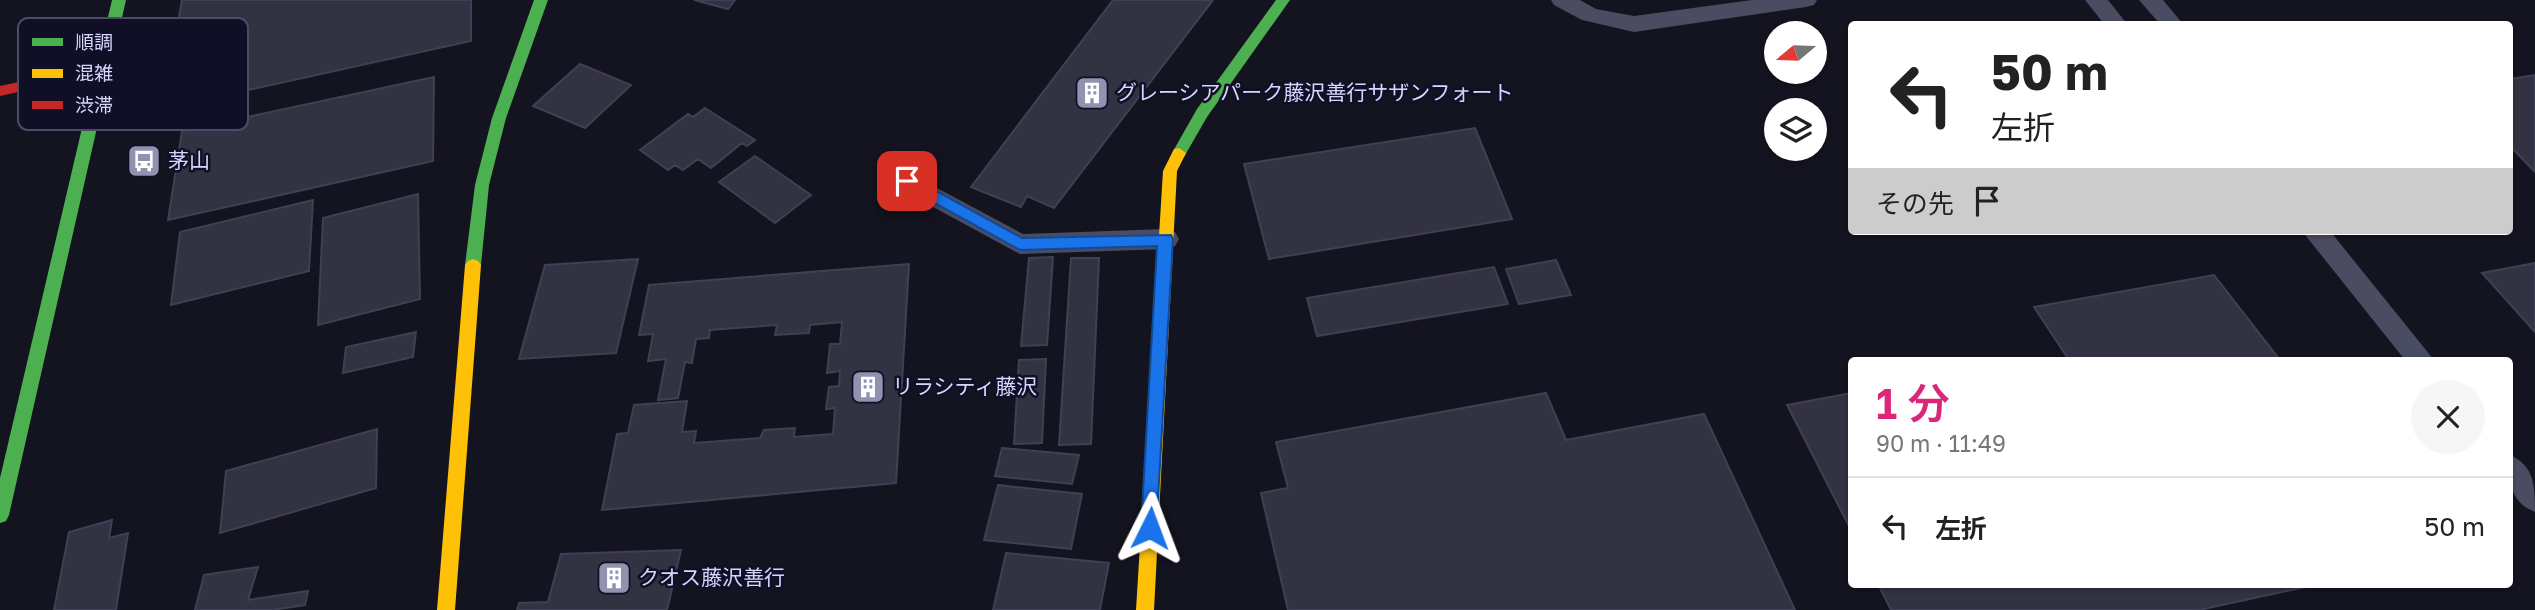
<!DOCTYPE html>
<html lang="ja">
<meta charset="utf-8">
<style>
:root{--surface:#fff;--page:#f6f6f6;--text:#222;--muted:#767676;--line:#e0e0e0;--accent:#db2777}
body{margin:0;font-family:"Golos Text","Noto Sans JP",sans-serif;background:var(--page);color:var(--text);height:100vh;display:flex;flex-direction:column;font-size:26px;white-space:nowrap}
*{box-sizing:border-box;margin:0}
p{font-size:23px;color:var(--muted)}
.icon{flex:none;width:38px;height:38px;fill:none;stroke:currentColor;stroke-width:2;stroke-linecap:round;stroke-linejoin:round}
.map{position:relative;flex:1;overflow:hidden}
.details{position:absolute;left:1848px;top:357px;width:665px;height:231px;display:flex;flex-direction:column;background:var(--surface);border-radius:7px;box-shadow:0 2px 5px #0004}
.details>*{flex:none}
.banner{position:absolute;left:1848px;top:21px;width:665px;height:214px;border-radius:7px;box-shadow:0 2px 5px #0004;background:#fff;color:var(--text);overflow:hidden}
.needle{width:46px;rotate:251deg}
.fabs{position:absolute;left:1764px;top:21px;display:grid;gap:14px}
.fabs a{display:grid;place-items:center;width:63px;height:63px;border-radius:50%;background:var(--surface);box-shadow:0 2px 5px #0004;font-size:35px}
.pin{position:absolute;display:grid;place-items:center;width:60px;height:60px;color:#fff;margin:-30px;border-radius:14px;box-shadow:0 4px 10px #0006}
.me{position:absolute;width:77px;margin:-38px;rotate:3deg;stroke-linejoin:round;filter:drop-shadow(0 0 5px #0008)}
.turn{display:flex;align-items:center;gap:24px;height:147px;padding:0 28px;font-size:32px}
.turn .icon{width:91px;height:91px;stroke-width:2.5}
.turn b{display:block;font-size:49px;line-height:60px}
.then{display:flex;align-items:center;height:66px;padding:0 28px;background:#0003;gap:14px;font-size:26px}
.round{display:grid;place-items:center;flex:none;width:74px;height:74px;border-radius:37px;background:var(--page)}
.overview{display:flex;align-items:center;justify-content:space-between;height:119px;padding:0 28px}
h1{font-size:42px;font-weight:600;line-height:52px;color:var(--accent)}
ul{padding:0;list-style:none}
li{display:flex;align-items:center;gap:21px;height:98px;padding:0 28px;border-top:2px solid var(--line)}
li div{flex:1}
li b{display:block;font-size:26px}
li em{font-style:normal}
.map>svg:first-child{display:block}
</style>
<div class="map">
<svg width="2535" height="610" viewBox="0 0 2535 610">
<rect width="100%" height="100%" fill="#141420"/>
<path fill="#323242" stroke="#403f54" stroke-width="2" d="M182,0h289v41l-309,68z
M694,0h41l-7,9z
M1113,0h100l-159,208 -27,-12 -6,11 -50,-20z
M580,64l51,21 -46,43 -52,-22z
M2535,75v97l-25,-26v-67z
M434,77l-1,84 -265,59 14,-89z
M705,108l50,32 -8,6 -5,-3 -31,25 -13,-9 -15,11 -8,-5 -7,5 -28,-20 48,-36 5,3z
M1475,128l37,91 -243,40 -25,-95z
M755,156l56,39 -36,28 -56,-41z
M418,194l2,105 -102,26 5,-107z
M313,200l-4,71 -138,34 9,-73z
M1053,257l-6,88 -26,1 8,-88z
M1071,258h28l-8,186 -32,1z
M638,259l-22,94 -97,6 26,-94z
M1556,260l15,35 -52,9 -13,-35z
M2535,263v69l-53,-59z
M909,264l-13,219 -294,27 15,-76 11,-1 6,-28 53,-4 -5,31 14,-1 -2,12 66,-5 4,-8 31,-2 -1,9 39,-3 2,-26 -9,1 3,-22 10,-1 1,-15 -13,2 3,-29h10l2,-22 -32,3 -1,8 -34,2 2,-10 -67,5 -1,8 -13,1 -4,24 -7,-1 -7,36 -20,2 8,-41 -18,2 5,-27 -14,1 10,-50z
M1494,267l14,37 -191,32 -10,-38z
M2214,275l66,85h-211l-35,-53z
M416,332l-3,25 -70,16 3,-26z
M1046,359l-4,84 -28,1 5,-84z
M1546,393l20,47 138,-26 91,196h-507l-27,-117 27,-5 -12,-46z
M1852,393v139l-65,-127z
M377,429l-1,59 -156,45 6,-62z
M1002,448l77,7 -7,29 -77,-8z
M998,485l84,9 -11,55 -87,-9z
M112,520l-3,18 19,-5 -12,77h-62l15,-78z
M681,550l-14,60h-150l2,-7 29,-1 13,-48z
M1006,553l103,10 -9,47h-107z
M258,567l-10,33 60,-9 -3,14 -33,5h-77l9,-35z
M1878,584h441l-120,26h-308z"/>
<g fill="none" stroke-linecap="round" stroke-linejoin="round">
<path fill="#4a4c61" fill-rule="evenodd" d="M1551,0h29l16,9 38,7 118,-16h65l-3,5 -8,2 -172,25 -52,-12 -28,-15z
M2085,0h23l19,24h-23z
M2139,0h24l20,24h-23z
M907,172l116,62 143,-5 9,3 4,7 -4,7 -9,3 -146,5 -122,-66 -3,-7 3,-7z
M2302,231h28l104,129h-29z
M2510,455c25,11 25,32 25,57 -26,-10 -27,-33 -25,-57z"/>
<path fill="#4caf50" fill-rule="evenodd" d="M112,0h14l-117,515 -3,6 -6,2v-45z
M534,0h14l-42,118 -17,67 -8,80 -3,4h-10l-3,-4 10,-80 17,-67z
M1276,0h14l-83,117 -23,40h-10l-2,-4 25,-44z"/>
<path fill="#ffc107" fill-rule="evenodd" d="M1179,148l7,5 -9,18 -23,439h-18l27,-439 11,-22z
M473,259l5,2 3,4 -26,345h-18l28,-345 3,-4z"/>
<path fill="#c62828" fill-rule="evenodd" d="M103,64l7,5 -2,3 -108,24v-10z"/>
</g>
<path fill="#1a73e8" stroke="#114b97" stroke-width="2" d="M907,175l115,63 149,-3 2,4 -17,295 -6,2 -6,-2 -3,-6 16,-282 -137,4 -118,-65 -3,-4z"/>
<defs>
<symbol id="building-square" viewBox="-11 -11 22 22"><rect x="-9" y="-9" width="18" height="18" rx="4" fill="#9192b0" stroke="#100f25"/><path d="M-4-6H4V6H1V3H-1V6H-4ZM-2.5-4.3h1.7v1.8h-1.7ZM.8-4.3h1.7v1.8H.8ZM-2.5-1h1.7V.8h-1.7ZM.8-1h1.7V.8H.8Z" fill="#fff"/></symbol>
<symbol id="bus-square" viewBox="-11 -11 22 22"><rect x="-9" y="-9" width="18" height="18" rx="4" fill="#9192b0" stroke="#100f25"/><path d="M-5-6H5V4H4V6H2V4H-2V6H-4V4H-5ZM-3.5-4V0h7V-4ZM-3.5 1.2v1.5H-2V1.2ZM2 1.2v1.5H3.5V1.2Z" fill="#fff"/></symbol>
</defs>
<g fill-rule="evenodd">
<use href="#building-square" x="1073" y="74" width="38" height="38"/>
<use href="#bus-square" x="125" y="142" width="38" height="38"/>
<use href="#building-square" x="849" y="368" width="38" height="38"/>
<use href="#building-square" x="595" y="559" width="38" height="38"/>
</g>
<g text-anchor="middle" stroke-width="5" stroke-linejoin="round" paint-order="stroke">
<g font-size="21" fill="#d4d6fe" stroke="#100f25" text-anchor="start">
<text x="1116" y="100">グレーシアパーク藤沢善行サザンフォート</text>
<text x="168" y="168">茅山</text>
<text x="892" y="394">リラシティ藤沢</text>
<text x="638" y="585">クオス藤沢善行</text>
</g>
</g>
<rect x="18" y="18" width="230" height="112" rx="10" fill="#100f25" stroke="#4b4b66" stroke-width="2"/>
<rect x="32" y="38" width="31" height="8" fill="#4caf50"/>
<rect x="32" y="69" width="31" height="9" fill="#ffc107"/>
<rect x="32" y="101" width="31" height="8" fill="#c62828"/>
<g font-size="19" fill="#d4d6fe">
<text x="75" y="49">順調</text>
<text x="75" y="80">混雑</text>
<text x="75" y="112">渋滞</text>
</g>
</svg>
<div class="fabs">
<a><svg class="needle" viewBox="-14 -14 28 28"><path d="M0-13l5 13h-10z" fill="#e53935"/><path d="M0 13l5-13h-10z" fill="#767676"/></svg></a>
<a><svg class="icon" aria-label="layers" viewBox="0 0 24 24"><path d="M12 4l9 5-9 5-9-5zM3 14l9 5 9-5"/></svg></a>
</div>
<div class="pin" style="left:907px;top:181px;background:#d93025"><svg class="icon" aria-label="arrive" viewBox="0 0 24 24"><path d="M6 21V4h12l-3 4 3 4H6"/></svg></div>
<svg class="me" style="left:1150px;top:528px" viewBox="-20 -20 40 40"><path d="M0-17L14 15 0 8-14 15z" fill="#1a73e8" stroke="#fff" stroke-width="4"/></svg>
<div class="banner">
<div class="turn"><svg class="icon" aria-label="left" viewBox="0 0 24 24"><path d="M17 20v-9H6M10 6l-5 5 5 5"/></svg><div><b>50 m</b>左折</div></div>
<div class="then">その先<svg class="icon" aria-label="arrive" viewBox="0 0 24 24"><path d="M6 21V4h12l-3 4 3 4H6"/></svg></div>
</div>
<section class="details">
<div class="overview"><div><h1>1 分</h1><p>90 m · 11:49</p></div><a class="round"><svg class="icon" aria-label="close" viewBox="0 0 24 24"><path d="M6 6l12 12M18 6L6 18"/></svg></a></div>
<ul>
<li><svg class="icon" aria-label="left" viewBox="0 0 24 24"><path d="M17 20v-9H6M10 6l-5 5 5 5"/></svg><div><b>左折</b></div><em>50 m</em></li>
</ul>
</section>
</div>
